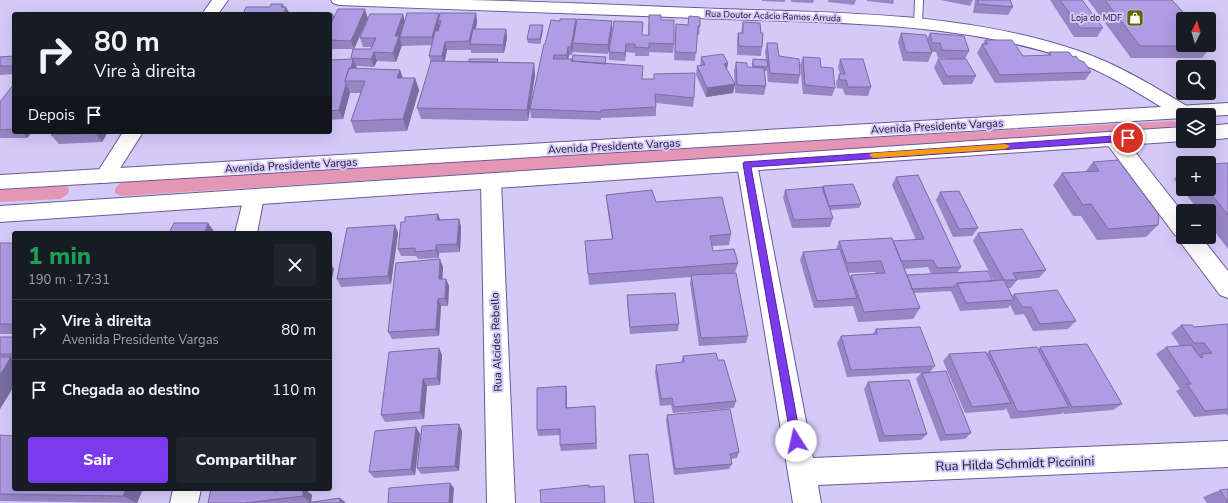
<!DOCTYPE html>
<html lang="pt">
<meta charset="utf-8">
<style>
:root{--surface:#171b24;--page:#20242c;--text:#f1f3f6;--muted:#9ea1a6;--line:#363941;--accent:#7c3aed}
body{margin:0;font-family:"Nunito Sans",sans-serif;background:var(--page);color:var(--text);height:100vh;display:flex;flex-direction:column;font-size:15px;white-space:nowrap}
*{box-sizing:border-box;margin:0}
p{font-size:13px;color:var(--muted)}
.icon{flex:none;width:22px;height:22px;fill:none;stroke:currentColor;stroke-width:2;stroke-linecap:round;stroke-linejoin:round}
.map{position:relative;flex:1;overflow:hidden}
.sheet{position:absolute;left:12px;top:231px;width:320px;height:260px;display:flex;flex-direction:column;background:var(--surface);border-radius:4px;box-shadow:0 4px 16px #0002}
.sheet>*{flex:none}
.hud{position:absolute;left:12px;top:12px;width:320px;height:122px;border-radius:4px;box-shadow:0 4px 16px #0002;background:#171b24;color:var(--text);overflow:hidden}
.needle{width:26px;rotate:5deg}
.buttons{position:absolute;left:1176px;top:12px;display:grid;gap:8px}
.buttons a{display:grid;place-items:center;width:40px;height:40px;border-radius:4px;background:var(--surface);box-shadow:0 4px 16px #0002;font-size:20px}
.pin{position:absolute;display:grid;place-items:center;width:34px;height:34px;color:#fff;margin:-17px;border:2px solid #fff;border-radius:50%;box-shadow:0 1px 4px #0007}
.me{position:absolute;width:44px;margin:-22px;rotate:350deg;stroke-linejoin:round;filter:drop-shadow(0 0 3px #0008)}
.turn{display:flex;align-items:center;gap:14px;height:84px;padding:0 16px;font-size:18px}
.turn .icon{width:52px;height:52px;stroke-width:2.5}
.turn b{display:block;font-size:28px;line-height:34px}
.then{display:flex;align-items:center;height:38px;padding:0 16px;background:#0003;gap:8px;font-size:15px}
.round{display:grid;place-items:center;flex:none;width:42px;height:42px;border-radius:4px;background:var(--page)}
.headline{display:flex;align-items:center;justify-content:space-between;height:68px;padding:0 16px}
h1{font-size:24px;font-weight:800;line-height:30px;color:#1e9e55}
.action{display:flex;gap:8px;margin-top:auto;padding:8px 16px}
.action a{flex:1;height:46px;border-radius:4px;background:var(--accent);color:#fff;font-size:16px;font-weight:800;line-height:46px;text-align:center}
.action a+a{background:var(--page);color:var(--text)}
ul{padding:0;list-style:none}
li{display:flex;align-items:center;gap:12px;height:60px;padding:0 16px;border-top:1px solid var(--line)}
li div{flex:1}
li b{display:block;font-size:15px}
li em{font-style:normal}
.map>svg:first-child{display:block}
</style>
<div class="map">
<svg width="1228" height="503" viewBox="0 0 1228 503">
<rect width="100%" height="100%" fill="#d4caf8"/>
<path fill="#e497b5" d="M1171,121l5,1 2,3 -28,6 -1029,65 -6,-3v-4l5,-6 9,-4z
M64,186l4,1 1,4 -1,3 -8,5 -60,3v-12z"/>
<g fill="none" stroke-linecap="round" stroke-linejoin="round">
<defs>
<path id="lane" d="M915,0h8l-1,25 -4,2 -4,-2z"/>
<path id="street" d="M331,0c46,0 92,0 138,0 84,2 168,6 252,9 118,4 242,3 355,41 43,14 80,38 119,61l2,4h-14v5l-2,-1c-38,-23 -75,-48 -118,-62 -108,-35 -226,-34 -339,-38 -128,-5 -257,-9 -385,-14l-6,-2z
M1114,132l7,2 62,79v24h18l27,34v27l-8,-3 -39,-52 -2,-7 -4,-1 -68,-91 -3,-5 3,-5z
M747,157l7,2 3,5 56,294 415,-17v26l-410,18 3,18h-28l-56,-339 3,-5z
M491,174l7,2 3,5 14,322h-28l-6,-322 3,-5z
M254,189l7,3 3,5 -7,36h-22l9,-36 3,-5z
M173,489h28l-3,14h-28z"/>
<path id="secondary" d="M212,0h16l-10,14h-16z
M123,132h20l-31,49 -7,2 -7,-2 -3,-5z"/>
<path id="primary" d="M1228,103v12l-19,1v-1h-26v3l-1183,71v-14z
M1228,124v14l-19,2v-14z
M1183,127v14l-1183,81v-16z"/>
</defs>
<use href="#lane" stroke="#6b599c" stroke-width="2"/>
<use href="#street" stroke="#6b599c" stroke-width="2"/>
<use href="#secondary" stroke="#6b599c" stroke-width="2"/>
<use href="#primary" stroke="#6b599c" stroke-width="2"/>
<use href="#lane" fill="#fff" fill-rule="evenodd"/>
<use href="#street" fill="#fff" fill-rule="evenodd"/>
<use href="#secondary" fill="#fff" fill-rule="evenodd"/>
<use href="#primary" fill="#fff" fill-rule="evenodd"/>
</g>
<path fill="#9686c5" fill-rule="evenodd" d="M762,0h23v2l-23,-1z
M791,0h23l-1,3 -22,-1z
M828,0h28l-2,5 -26,-3z
M867,0h27l-1,4 -26,-3z
M941,0h32l-3,6z
M975,0h35l3,7 -5,8 -35,-2z
M1050,0h32l21,28 -6,9h-23z
M1088,0h84l40,46 -10,12h-71z
M476,13l1,9 -1,7h30l1,9 -3,15h-33v-4v1h-24l-3,12h25l29,-3v3l36,1 1,12 -7,46 -107,-2 -4,-11 14,-45 -2,-7 3,-11 -30,1 -2,-8 2,7 -6,17 -19,-1 -3,6 -18,-1v3l44,1 3,8h12l4,12 -12,41 -52,2 -4,-12 10,-28h-11l-7,26 -13,1v-60l22,-1 -1,-1 2,-9h-23v-9l4,-23 34,1 -14,31h17l1,-2h-9l-3,-9 45,-17z
M649,15l12,5 13,24 -1,9 -24,-1v4h-14v-3l-9,-1 -1,9 -16,-1v-8l33,-17h6z
M743,22l19,25 -1,9 -24,-1v-13l1,-9h3z
M576,23l36,6 -4,25 -35,-2v-4l-1,7h-3l-1,4h4v2l34,-4v7l36,15h12v-5l40,24 -1,9 -37,-4v13l-55,2v2l-70,-2 -1,-9 15,-65z
M676,24l24,2 -1,9h-2l-2,26 -21,-1z
M543,25v5l-3,14 -12,-1 -1,-4z
M901,33l26,6 3,-6 39,18 -4,8 11,17 -4,8 -29,1 -9,-17 4,-9h14l-14,-1 -2,-6h-4v1l-4,9 -25,-1 -5,-19z
M985,40l38,16 25,-1 1,-3 24,5 6,3 12,12 -6,8 -90,3 -18,-30 5,-9h1z
M767,43l12,13 21,19 -2,9 -30,-2 -1,-11h-3l2,15 -2,9 -29,-2 -1,-22 2,-9 11,5h5v-4l1,-4h13l-1,-8z
M14,56v18l-14,1v-18z
M701,57l27,6 -1,6 6,24 -27,4 -10,-22 1,-9h3z
M803,57l18,10 14,21 -3,8 -29,-2 -3,-29z
M840,59l31,28 -3,9 -23,-1 -2,-6 -6,-1 -1,-5 3,-9h1l-2,-7z
M14,84v48h94l-6,10 -43,2 -8,-9 2,-2h-22l-4,5h-27v-36z
M1093,162l65,63 -12,12 -49,3 -16,-24h-8l-20,-31 9,-12 23,-1z
M1228,163v86l-19,-25v-13h-10l-25,-32 9,-9v19h26z
M896,177l65,90 -4,6 37,8 -21,-40 5,-8 68,37 -7,8 -22,2 -6,8h-3l4,8 2,-2 62,27 -8,8 -35,2 -9,-17 -9,1 -5,-10 -2,3 -48,3 -9,-20 -37,2 6,15 -7,11 -55,3 -5,-16 -39,2 -14,-48 3,-8 33,-2 3,-9h54l23,-1 -24,-55zM928,267l3,7 -24,1 -3,-6zM875,272l1,2 -25,1 -1,3 -2,-5z
M823,186l38,18 -2,4 -29,2 3,8 -3,9 -38,1 -9,-30 2,-8 37,-3z
M940,192l38,36 -6,8 -19,1 -17,-37z
M606,195l50,7 75,32 -2,11 -17,1 1,5 25,12 -3,10 13,63 -2,7 -47,3 -9,-63 1,-6 -102,8 -4,-44 27,-2 -5,-33z
M438,214l2,6 19,-1 2,8 -1,25 -21,1v5l-21,1 -2,-3h-15l-3,-7z
M395,225l3,8 -7,51 -50,3 -4,-8z
M0,243h14v91h-14z
M443,267l-1,12h4l3,7 -1,20h-7l-2,30 -47,3 -4,-7z
M627,295l52,29 -1,7 -48,3 -3,-31z
M1228,324v92l-2,-2 -32,3 -18,-26 4,-2 -24,-35 10,-7 14,-1 -9,-13 10,-8 13,2z
M876,329l59,37 -5,6 41,61 -6,6 -25,2 -24,-62 5,-6 -74,4 -10,-34 4,-7 32,-2z
M0,337h14v49l-14,23z
M1040,347l82,57 -9,6 -49,4 -1,-2 -2,2 -50,5 -5,-11 -2,2 -39,3 -22,-52 6,-7 38,-1 2,-2 49,-2z
M442,355l-2,30 -13,1 -3,33 -39,3 -4,-7z
M683,356l35,4 18,41 -2,7 -61,5 -2,-8 -11,1 -5,-34 1,-7 25,-2z
M868,382l59,52 -6,6 -42,2 -15,-53z
M567,393v15l28,-2 2,43 -36,2 -1,-6v-10l-22,1 -1,-6z
M667,415l72,37 -2,6 -6,1 1,5 -3,5 -55,6 -8,-54z
M416,427l4,7 -5,41 -41,3 -5,-6z
M462,431l-3,40 -38,3 -4,-6z
M0,435l14,54h129l-6,14 -137,-2z
M648,454l6,49h-20l-5,-48z
M211,489h74v1l6,-1h14l7,6 -1,7 29,-4 6,5h-138z
M1220,490l8,13h-21l-4,-6z"/>
<path fill="#7a6da0" d="M283,4l2,6 1,-3 4,7h-7l-2,-7z
M365,9l3,9 -14,31 -3,-8z
M439,13l1,8h-2l1,5 -5,19 -2,-8z
M476,13l1,9 -5,22h-2l1,6 -2,-9z
M333,14l3,9 -6,14v-16z
M403,14l2,8 -5,16 2,7 -6,17 -3,-9 2,-17z
M576,19l1,9 -4,15v5l-1,7 -1,-8z
M612,21v8l-4,25v-9z
M543,25v5l-3,14v-5z
M506,29l1,9 -3,15 -1,-8z
M445,42l2,8 -3,15 -2,-9z
M626,44v8l-1,9v-8z
M568,47l1,8 -2,9v-9z
M330,49l2,4 -2,3z
M374,52l3,9 -3,6 -3,-8z
M353,59l4,9 -4,13h-6z
M534,63l1,12 -7,46 -1,-11z
M728,63l-2,9 -2,-8z
M400,70l4,12 -7,-4z
M415,78l4,12 -12,41 -4,-12z
M346,84l4,9 -7,26 -4,-9z
M735,84l-2,9 -27,4 1,-9z
M22,132h8l1,1 -4,5z
M96,132h12l-6,10 -7,-9z
M438,214l3,8 -4,-2z
M459,219l2,8 -1,25 -3,-8z
M208,223l7,10h-10z
M395,225l3,8 -7,51 -3,-8z
M436,245l3,8v5l-3,-8z
M440,259l3,8 -1,20 -3,-8z
M330,262l4,7 -4,20z
M446,279l3,7 -1,20 -3,-8z
M438,299l3,7 -2,30 -3,-7z
M439,348l3,7 -2,30 -3,-7z
M11,357l3,2v27l-14,23v-34z
M423,379l4,7 -3,33 -4,-7z
M566,386l1,7v21l-1,-6z
M459,424l3,7 -3,40 -4,-5z
M416,427l4,7 -5,41 -4,-6z
M450,483l4,5 -1,15h-4z
M126,489h17l-6,14 -14,-7z
M275,489h10l-1,9 -9,-7z
M303,489h2l7,6 -1,8 -8,-7z
M340,498l6,5h-6z"/>
<path fill="#ae9ce5" stroke="#7a6da0" d="M978,0h32l3,7 -35,-3z
M1060,0h22l21,28h-23z
M1105,0h67l17,19h-6v26h26v-2l3,3h-72z
M271,4h12l-2,3h5l-3,7h-40l3,-7h24z
M338,9h27l-14,32 -21,-1v-14z
M407,13h32l-7,24h-32z
M440,13h36l-7,28 -24,1 -3,14h-13l6,-25h3l3,-10h-3z
M330,14h3l-3,7z
M370,14h33l-8,22h4l-6,17 -19,-1 -3,7 -20,-1 2,-9h18l5,-11h-16z
M649,15h12v5h13v24l-25,-1v5l-14,-1v-3h-9l-1,9 -16,-1 5,-31 29,1 -1,13h7z
M689,16l11,1v9h-2l-2,27 -21,-1 1,-28 12,1z
M560,19h16l-5,28h-3l-1,8h-13l-1,4h19l-1,2 72,5 -1,13h12v-5l41,-1 -1,25 -39,-4 1,13 -55,3v2l-71,-3 14,-65h1l6,-24 9,1z
M577,19l35,2 -4,24 -35,-2z
M743,22l17,1 1,10h2l-1,14 -23,-1 -1,-13h5z
M530,25h13l-3,14h-13z
M473,29h33l-3,16 -33,-1z
M901,33l25,2 6,18 -26,-1z
M930,33l34,3 5,15 -27,-1 -2,-7h-8z
M985,40h27l11,16 28,-1 -2,-3h20l4,5 3,-1 3,4 5,2 7,10 -91,3 -18,-31h6z
M767,43h10l2,13 20,3 1,16 -30,-2z
M723,54l5,9 -4,1 11,20 -28,4 -10,-22 8,-1 -4,-8z
M573,55l33,2 -1,7 -33,-3z
M14,56v10h-14v-9z
M803,57l17,1 1,9 12,1 2,20 -30,-3z
M353,59l-2,10 -2,-1 -4,13 1,3 -7,26 -9,1v-51z
M469,59h29l-1,3h-28z
M753,59l14,1 1,7 -15,-1z
M840,59h23l8,28h-23l-2,-7h-6l-1,-6h6z
M938,59h28l10,17h-29z
M431,61l103,2 -7,47 -110,-2z
M736,62l11,1v4l17,1 2,18 -29,-1z
M349,68l51,2 -3,8h18l-12,41 -52,2 14,-40h-20z
M14,84v45l-14,1v-28z
M54,132h42l-1,1 -44,2z
M1118,160l41,55 -1,10 -50,4 -17,-25 -8,1 -21,-32 37,-2 -6,-9z
M1228,163v52l-21,-26h2v-25z
M918,175l43,92 -24,1 -4,-8 -32,1 -8,-20 31,-2 -28,-62z
M853,184l8,20 -32,2 -6,-20z
M822,187l11,31 -39,2 -9,-30z
M652,190l4,12 66,-5 9,37 -21,2 3,15 21,-2 4,14 -150,11 -3,-33 28,-2 -7,-44z
M959,191l19,37 -19,1 -19,-37z
M438,214l-1,6 22,-1 -2,25 -21,1v5l-21,2v-4l-17,1 3,-27h4v-5z
M174,223h34l-3,10h-36z
M395,225l-7,51 -51,3 10,-51z
M1022,229l24,41 -33,3 4,7h-13l-26,-47z
M892,238l28,70 -56,4 -13,-37 34,-2 -4,-12 -34,2 -8,-22z
M0,243h14v81h-14z
M840,249l17,49 -40,3 -14,-49z
M440,259l-1,20h7l-1,19 -7,1 -2,30 -48,3 8,-69z
M988,271l5,10 -36,2 -3,4 -42,2 -5,-14z
M736,273l12,63 -47,2 -10,-63z
M1004,280l10,20 -48,3 -9,-20z
M1057,290l19,31 -36,3 -9,-17h-9l-8,-13z
M675,293l4,31 -49,3 -3,-32z
M1228,324v85l-23,2 -18,-27h4l-25,-37 25,-2 10,13 2,-1 -2,-3 11,-1 -8,-10h-10l-13,-18h11l2,2z
M920,327l15,39 -84,4 -10,-34 36,-2 -1,-5z
M0,337h14v17h-14z
M1087,344l35,60 -50,3 -32,-60z
M1037,347l32,60 -51,5 -29,-61z
M439,348l-2,30 -14,1 -3,33 -39,3 8,-63z
M986,352l25,51 -39,4 -23,-53z
M716,353l2,7h6l12,41 -62,6 -2,-9 -11,1 -5,-34 28,-3 -1,-6z
M0,357h11l-11,18z
M946,371l25,62 -25,2 -24,-62z
M909,380l18,54 -43,2 -16,-54z
M566,386v22l29,-2 1,37 -36,2v-16l-23,1v-42z
M730,409l9,43 -9,2 2,10 -57,5 -8,-54z
M459,424l-4,42 -38,2 5,-42z
M416,427l-5,42 -42,3 6,-41z
M0,435l14,1v53h112l-3,7 -123,-2z
M648,454l6,49h-19l-6,-48z
M450,483l-1,20h-61l1,-15z
M589,485v2l15,-1 1,17h-64l-1,-13z
M211,489h64v2l16,-2h12v7l-57,7h-38z
M1228,489v14l-8,-13z
M340,498v5h-33z"/>
<path fill="#7c3aed" stroke="#51269a" d="M1128,135l4,3 -4,3 -377,26 50,274 -1,4 -4,2 -4,-2 -49,-281 1,-2z"/>
<path fill="#f59e0b" d="M1005,144l5,2 -5,3 -132,9 -4,-3 4,-2z"/>
<defs>
<symbol id="shop-square" viewBox="-11 -11 22 22"><rect x="-9" y="-9" width="18" height="18" rx="4" fill="#5f6708" stroke="#d4caf8"/><path d="M-5-2.5h2.3a2.7 3.5 0 0 1 5.4 0H5L5.5 6h-11ZM-1.5-2.5h3a1.5 2.3 0 0 0-3 0Z" fill="#fff"/></symbol>
</defs>
<g fill-rule="evenodd">
<use href="#shop-square" x="1125" y="8" width="20" height="20"/>
</g>
<g text-anchor="middle" stroke-width="4" stroke-linejoin="round" paint-order="stroke">
<g font-size="9" fill="#1d1631" stroke="#d4caf8">
<text transform="translate(773 16) rotate(2)" y="3">Rua Doutor Acácio Ramos Arruda</text>
</g>
<g font-size="9" fill="#1d1631" stroke="#d4caf8" text-anchor="end">
<text x="1122" y="21">Loja do MDF</text>
</g>
<g font-size="11" fill="#1d1631" stroke="#d4caf8">
<text transform="translate(937 126) rotate(-3)" y="4">Avenida Presidente Vargas</text>
<text transform="translate(614 146) rotate(-3)" y="4">Avenida Presidente Vargas</text>
<text transform="translate(291 165) rotate(-3)" y="4">Avenida Presidente Vargas</text>
<text transform="translate(496 342) rotate(-92)" y="4">Rua Alcides Rebello</text>
</g>
<g font-size="13" fill="#1d1631" stroke="#d4caf8">
<text transform="translate(1015 463) rotate(-2)" y="5">Rua Hilda Schmidt Piccinini</text>
</g>
</g>
</svg>
<div class="buttons">
<a><svg class="needle" viewBox="-14 -14 28 28"><path d="M0-13l5 13h-10z" fill="#e53935"/><path d="M0 13l5-13h-10z" fill="#9ea1a6"/></svg></a>
<a><svg class="icon" aria-label="search" viewBox="0 0 24 24"><circle cx="10" cy="10" r="6"/><path d="M15 15l6 6"/></svg></a>
<a><svg class="icon" aria-label="layers" viewBox="0 0 24 24"><path d="M12 4l9 5-9 5-9-5zM3 14l9 5 9-5"/></svg></a>
<a>+</a>
<a>−</a>
</div>
<div class="pin" style="left:1128px;top:138px;background:#d93025"><svg class="icon" aria-label="arrive" viewBox="0 0 24 24"><path d="M6 21V4h12l-3 4 3 4H6"/></svg></div>
<svg class="me" style="left:796px;top:441px" viewBox="-20 -20 40 40"><circle r="19" fill="#fff"/><path d="M0-13L10 11 0 6-10 11z" fill="#7c3aed"/></svg>
<div class="hud">
<div class="turn"><svg class="icon" aria-label="right" viewBox="0 0 24 24"><path d="M7 20v-9h11M14 6l5 5-5 5"/></svg><div><b>80 m</b>Vire à direita</div></div>
<div class="then">Depois<svg class="icon" aria-label="arrive" viewBox="0 0 24 24"><path d="M6 21V4h12l-3 4 3 4H6"/></svg></div>
</div>
<section class="sheet">
<div class="headline"><div><h1>1 min</h1><p>190 m · 17:31</p></div><a class="round"><svg class="icon" aria-label="close" viewBox="0 0 24 24"><path d="M6 6l12 12M18 6L6 18"/></svg></a></div>
<ul>
<li><svg class="icon" aria-label="right" viewBox="0 0 24 24"><path d="M7 20v-9h11M14 6l5 5-5 5"/></svg><div><b>Vire à direita</b><p>Avenida Presidente Vargas</p></div><em>80 m</em></li>
<li><svg class="icon" aria-label="arrive" viewBox="0 0 24 24"><path d="M6 21V4h12l-3 4 3 4H6"/></svg><div><b>Chegada ao destino</b></div><em>110 m</em></li>
</ul>
<div class="action"><a>Sair</a><a>Compartilhar</a></div>
</section>
</div>
